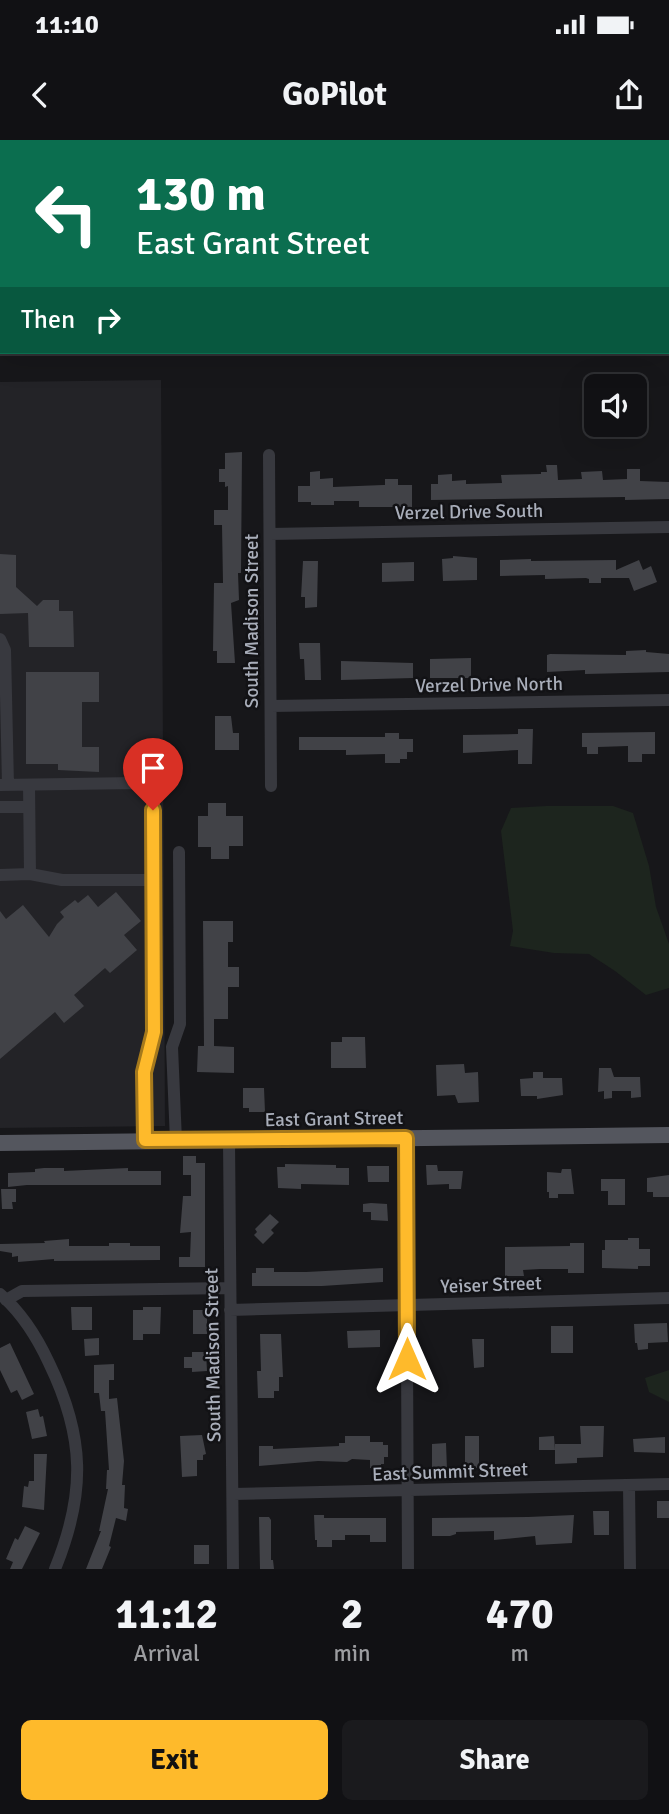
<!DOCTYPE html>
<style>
:root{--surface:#111114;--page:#1a1a1d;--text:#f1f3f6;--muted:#9c9da0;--line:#303134;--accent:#feba2b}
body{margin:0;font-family:Signika,sans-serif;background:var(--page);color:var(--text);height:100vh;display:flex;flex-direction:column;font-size:26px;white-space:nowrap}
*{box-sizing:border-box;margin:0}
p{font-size:23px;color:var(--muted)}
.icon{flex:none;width:38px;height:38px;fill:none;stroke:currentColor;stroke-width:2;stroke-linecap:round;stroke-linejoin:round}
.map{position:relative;height:1429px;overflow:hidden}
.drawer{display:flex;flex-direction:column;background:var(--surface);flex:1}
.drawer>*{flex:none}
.guide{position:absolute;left:0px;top:0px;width:670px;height:214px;box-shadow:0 7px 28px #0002,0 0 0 2px var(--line);background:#0b6e4f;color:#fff;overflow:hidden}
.buttons{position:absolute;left:584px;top:234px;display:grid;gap:14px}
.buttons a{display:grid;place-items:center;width:63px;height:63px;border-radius:10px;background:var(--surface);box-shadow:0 7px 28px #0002,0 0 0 2px var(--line);font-size:35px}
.pin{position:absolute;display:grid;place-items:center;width:60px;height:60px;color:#fff;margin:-72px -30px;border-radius:50% 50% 50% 0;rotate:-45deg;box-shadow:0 0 7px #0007}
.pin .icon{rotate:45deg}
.me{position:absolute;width:77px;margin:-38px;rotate:0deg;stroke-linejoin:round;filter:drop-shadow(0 0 5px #0008)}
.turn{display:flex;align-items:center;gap:24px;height:147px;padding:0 21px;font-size:32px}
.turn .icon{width:91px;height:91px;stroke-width:2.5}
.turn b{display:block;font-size:49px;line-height:60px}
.then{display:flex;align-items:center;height:66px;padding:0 21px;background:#0003;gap:14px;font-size:26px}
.eta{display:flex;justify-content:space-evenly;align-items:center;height:119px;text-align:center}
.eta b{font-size:42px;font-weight:700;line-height:49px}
.cta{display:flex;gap:14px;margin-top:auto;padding:14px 21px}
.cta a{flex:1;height:80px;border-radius:10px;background:var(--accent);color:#111;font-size:28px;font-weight:700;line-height:80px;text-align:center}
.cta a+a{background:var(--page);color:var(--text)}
.status{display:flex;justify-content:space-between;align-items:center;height:49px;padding:0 35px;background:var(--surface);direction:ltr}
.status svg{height:19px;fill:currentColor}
header{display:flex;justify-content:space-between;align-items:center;height:91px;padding:0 21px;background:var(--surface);font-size:32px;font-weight:700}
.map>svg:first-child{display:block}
</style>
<div class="status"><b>11:10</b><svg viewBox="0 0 49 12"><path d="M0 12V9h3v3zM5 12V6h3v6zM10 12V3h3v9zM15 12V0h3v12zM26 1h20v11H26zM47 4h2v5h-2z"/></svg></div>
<header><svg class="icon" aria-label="back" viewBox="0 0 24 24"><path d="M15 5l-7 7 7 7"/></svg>GoPilot<svg class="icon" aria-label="share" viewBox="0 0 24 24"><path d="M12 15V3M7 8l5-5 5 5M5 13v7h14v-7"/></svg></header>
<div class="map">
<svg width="669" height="1429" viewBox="0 0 669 1429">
<rect width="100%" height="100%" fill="#17171a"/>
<path fill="#232327" d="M161,240l4,746 -165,2v-746z"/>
<path fill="#1d251e" d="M546,666h67l20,7 16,53 7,41 13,37v44l-23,7 -31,-24 -26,-17 -35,-1 -44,-7 3,-15 -12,-100 10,-23z
M669,1230v32l-20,-10 -4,-14z"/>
<path fill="#414247" d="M242,312l-1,121h-3l1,27 -8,3 4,60h-18v-12h-4l1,-68h9l-1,-58h-8v-15h14v-24l-3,1v-5h-6v-13h6v-16z
M546,325h11l1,15 24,-1 -1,-7 21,-1 1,9 24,-1v-10h13v12l29,1v17l-44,1v-3l-194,3v-16h7v-9l14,-1v7l14,-1v4l36,-1 -1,-8 40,-1v-2h6z
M320,331v8l13,-1v9l50,-2h2v-6h13v6h14v22h-53v-6h-25v4h-23v-3h-13v-16h12v-14z
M0,414l16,1v32l21,19 6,-6h16v11h14l1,36h-45l-1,-34 -28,1z
M453,416l24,2v22l-34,1 -1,-22 11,-1z
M531,419v2l85,-1v10l23,-10 4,10 8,-4 6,16 -23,9 -5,-13h-28v5h-12v-4l-3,-1 -41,1v-4l-45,1v-16z
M303,421h15l-1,46 -12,1v-11h-4z
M414,422v19l-32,1v-19z
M299,503h21l1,37h-16l-1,-21h-4z
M646,510v2l23,2v18l-84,2v-4l-38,2v-17l3,-1 76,1v-4z
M471,518v20h-41v-19z
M341,521l72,2v15l-72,2z
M26,532h73v30h-17v45h17v25l-41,-2v-6h-32z
M215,576h16l2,17h6v17h-24z
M518,589h15l-1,35h-14v-14l-55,3v-18l55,-1z
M655,592v22h-13v8h-14v-16l-30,1v7h-11v-7h-5v-14z
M385,593h14v6h14v13h-6v7h-7v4h-15v-9l-39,1v-5h-47v-13h86z
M208,663h18v13h17v30h-14v13h-18v-12h-13v-31h10z
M116,752l25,29 -17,14 13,15 -27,23 -5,-5 -31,27 10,11 -20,17 -9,-11 -55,47v-148l6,8 17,-14 26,32 8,-13 7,-7 -4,-5 15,-12 3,3 10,-8 10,12z
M203,781h30v21h-5v25h11v20h-11v32h-14v27l20,1v26l-37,-1 1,-26h6z
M342,897h23l1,31h-35v-26h11z
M464,924l1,9 13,-1 1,30 -21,1 -3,-8 -18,1 -1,-31z
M599,928h12l3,9h26l1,20 -10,1v-7h-19v7l-8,1v-8l-6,1z
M533,932h10v6h19l1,17 -26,4v-3h-16l-1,-17 13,-1z
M243,948h21l1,24h-16v-4h-6z
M183,1016h13v7h9v104h-26v-10h11l1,-25 -11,1 3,-37h8v-21h-8z
M285,1024l51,1v3h13v17l-48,-1v5l-23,-1 -1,-21h8z
M426,1025h11l1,6h25l-2,18h-12v-5l-22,1z
M367,1026h22v16h-21z
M44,1028h20v3l64,-3v3h33v14h-134l-19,2v-14l27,-1v-3z
M562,1029h9l3,25h-16v4h-9v-6h-2v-20l14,1z
M669,1035v22h-16v-5h-6v-14z
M601,1039h24v26h-17v-14h-7z
M1,1049h15v13h-4l1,7h-11z
M371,1063l16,1 1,17 -17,-1v-8h-8v-8z
M270,1074l9,8 -8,8 3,3 -11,11 -9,-9 3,-3 -2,-3z
M628,1098h11v11h11v17h-12v3l-36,-1v-18h3v-10h23z
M69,1099v7h40v-3h21v3h30v14l-106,1v-2l-36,3v-6l-6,1v-4l-12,-2v-7l45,-1 -1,-2z
M570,1103h14v30h-16v-4h-28l-17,1 1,6h-19v-29l65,-1z
M256,1128h18v4h32l77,-4v14l-61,4h-70v-13h4z
M71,1167h21v23h-20z
M143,1167h18l-1,27h-17v6h-10v-30h10z
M193,1170h14v24h-14z
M667,1183l1,19 -20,1v6l-10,1 -1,-7h-2l-1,-19z
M551,1186h22v27h-22z
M380,1190v17l-32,1 -1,-17z
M260,1194h21l2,43h-4v14h-5v7h-16l-1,-27h4z
M99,1198v17l-14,1 -1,-17z
M472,1199h12v28l-10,1z
M10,1203l24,51 -12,6 -5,-10 -6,3 -11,-23v-22z
M192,1212h14l1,19 -15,1v-4h-8v-11h8z
M114,1224v16h-5v19l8,-1 7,63 -2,24h3l-1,23 4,1 -2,12 -10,-3 -7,28 2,1 -9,22h-16l15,-38h-2l9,-42h-2l1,-19h2l-4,-59h-4l-2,-18h-5v-28z
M38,1269l2,8 3,-1 4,20 -15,3 -6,-27z
M580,1286h24l-1,31 -26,1v5l-22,1v-20h26z
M202,1295l4,19 -3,1v5h-6v16l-15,1 -2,-41z
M345,1296h25v6h13v3h5v12h-4v7h-3v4h-11v-8l-18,-1 -5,3 -29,-1 -59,5v-20h14v3l66,-3v-3h6z
M465,1296h14v32h-14z
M554,1296l1,14h-16v-13z
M665,1297v16l-31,-1 -1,-13z
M446,1303l1,27h-15v-26z
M34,1314h13l-3,56 -22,-3 2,-21 4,1 1,-6h5z
M657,1361h12v17h-12z
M593,1371h16v24h-15z
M314,1375h10v3h62v24h-16v-7h-25v5h-13v7h-15v-7h-2z
M574,1375l-2,28 -36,2 -1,-9 -41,4v-9l-38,1v2l-6,2h-18v-18l96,-1z
M259,1377h10l2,3v40h2l1,9h-14z
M25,1386l15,7 -18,36h-12l3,-7 -7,-3 9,-21 3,2z
M194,1405h15v19h-15z"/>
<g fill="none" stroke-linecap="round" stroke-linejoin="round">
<path stroke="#38393f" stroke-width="12" d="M269,315l2,331
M270,394l399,-7
M0,499l5,11 3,135
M271,566l398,-6
M0,645l136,-2 17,4 1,245 -10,40 1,69
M29,645l1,89
M0,667h29
M0,735l30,-1 32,6h92
M406,998l2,431
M176,1001l-4,-94 8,-23 -1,-172
M229,1001l4,428
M0,1154c22,19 37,43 49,69 36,74 37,130 6,206
M6,1160l16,-9 208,-3
M230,1170l439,-12
M629,1345l1,84
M233,1354l436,-10"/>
<path stroke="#54565e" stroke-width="16" d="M0,1003l669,-8"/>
</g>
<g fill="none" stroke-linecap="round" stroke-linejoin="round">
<defs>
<path id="route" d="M153,670l1,222 -10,40 1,68 261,-2 1,221"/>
</defs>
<use href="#route" stroke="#a5791c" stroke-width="18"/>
<use href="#route" stroke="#feba2b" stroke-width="12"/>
</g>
<g text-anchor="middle" stroke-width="5" stroke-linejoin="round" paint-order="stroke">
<g font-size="19" fill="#a9aeba" stroke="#121215">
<text transform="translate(469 371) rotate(-1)" y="7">Verzel Drive South</text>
<text transform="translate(251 481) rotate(-90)" y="7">South Madison Street</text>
<text transform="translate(489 544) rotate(-1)" y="7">Verzel Drive North</text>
<text transform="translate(334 978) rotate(-1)" y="7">East Grant Street</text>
<text transform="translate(491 1144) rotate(-2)" y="7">Yeiser Street</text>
<text transform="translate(212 1215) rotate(-91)" y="7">South Madison Street</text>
<text transform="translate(450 1331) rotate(-2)" y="7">East Summit Street</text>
</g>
</g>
</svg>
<div class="buttons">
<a><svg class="icon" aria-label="sound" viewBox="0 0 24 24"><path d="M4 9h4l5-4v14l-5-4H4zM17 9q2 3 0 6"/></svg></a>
</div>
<div class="pin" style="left:153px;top:670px;background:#d93025"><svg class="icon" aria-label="arrive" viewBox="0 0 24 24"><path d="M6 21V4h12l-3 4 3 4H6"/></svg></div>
<svg class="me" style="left:407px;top:1219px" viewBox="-20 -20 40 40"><path d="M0-17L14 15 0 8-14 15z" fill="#feba2b" stroke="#fff" stroke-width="4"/></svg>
<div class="guide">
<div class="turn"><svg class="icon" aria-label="left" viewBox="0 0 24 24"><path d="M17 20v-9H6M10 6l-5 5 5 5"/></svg><div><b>130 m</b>East Grant Street</div></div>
<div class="then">Then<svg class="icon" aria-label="right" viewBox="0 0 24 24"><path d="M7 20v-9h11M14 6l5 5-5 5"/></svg></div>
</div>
</div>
<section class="drawer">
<div class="eta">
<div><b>11:12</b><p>Arrival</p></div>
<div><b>2</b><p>min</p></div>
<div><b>470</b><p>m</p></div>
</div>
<div class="cta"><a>Exit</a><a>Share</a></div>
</section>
